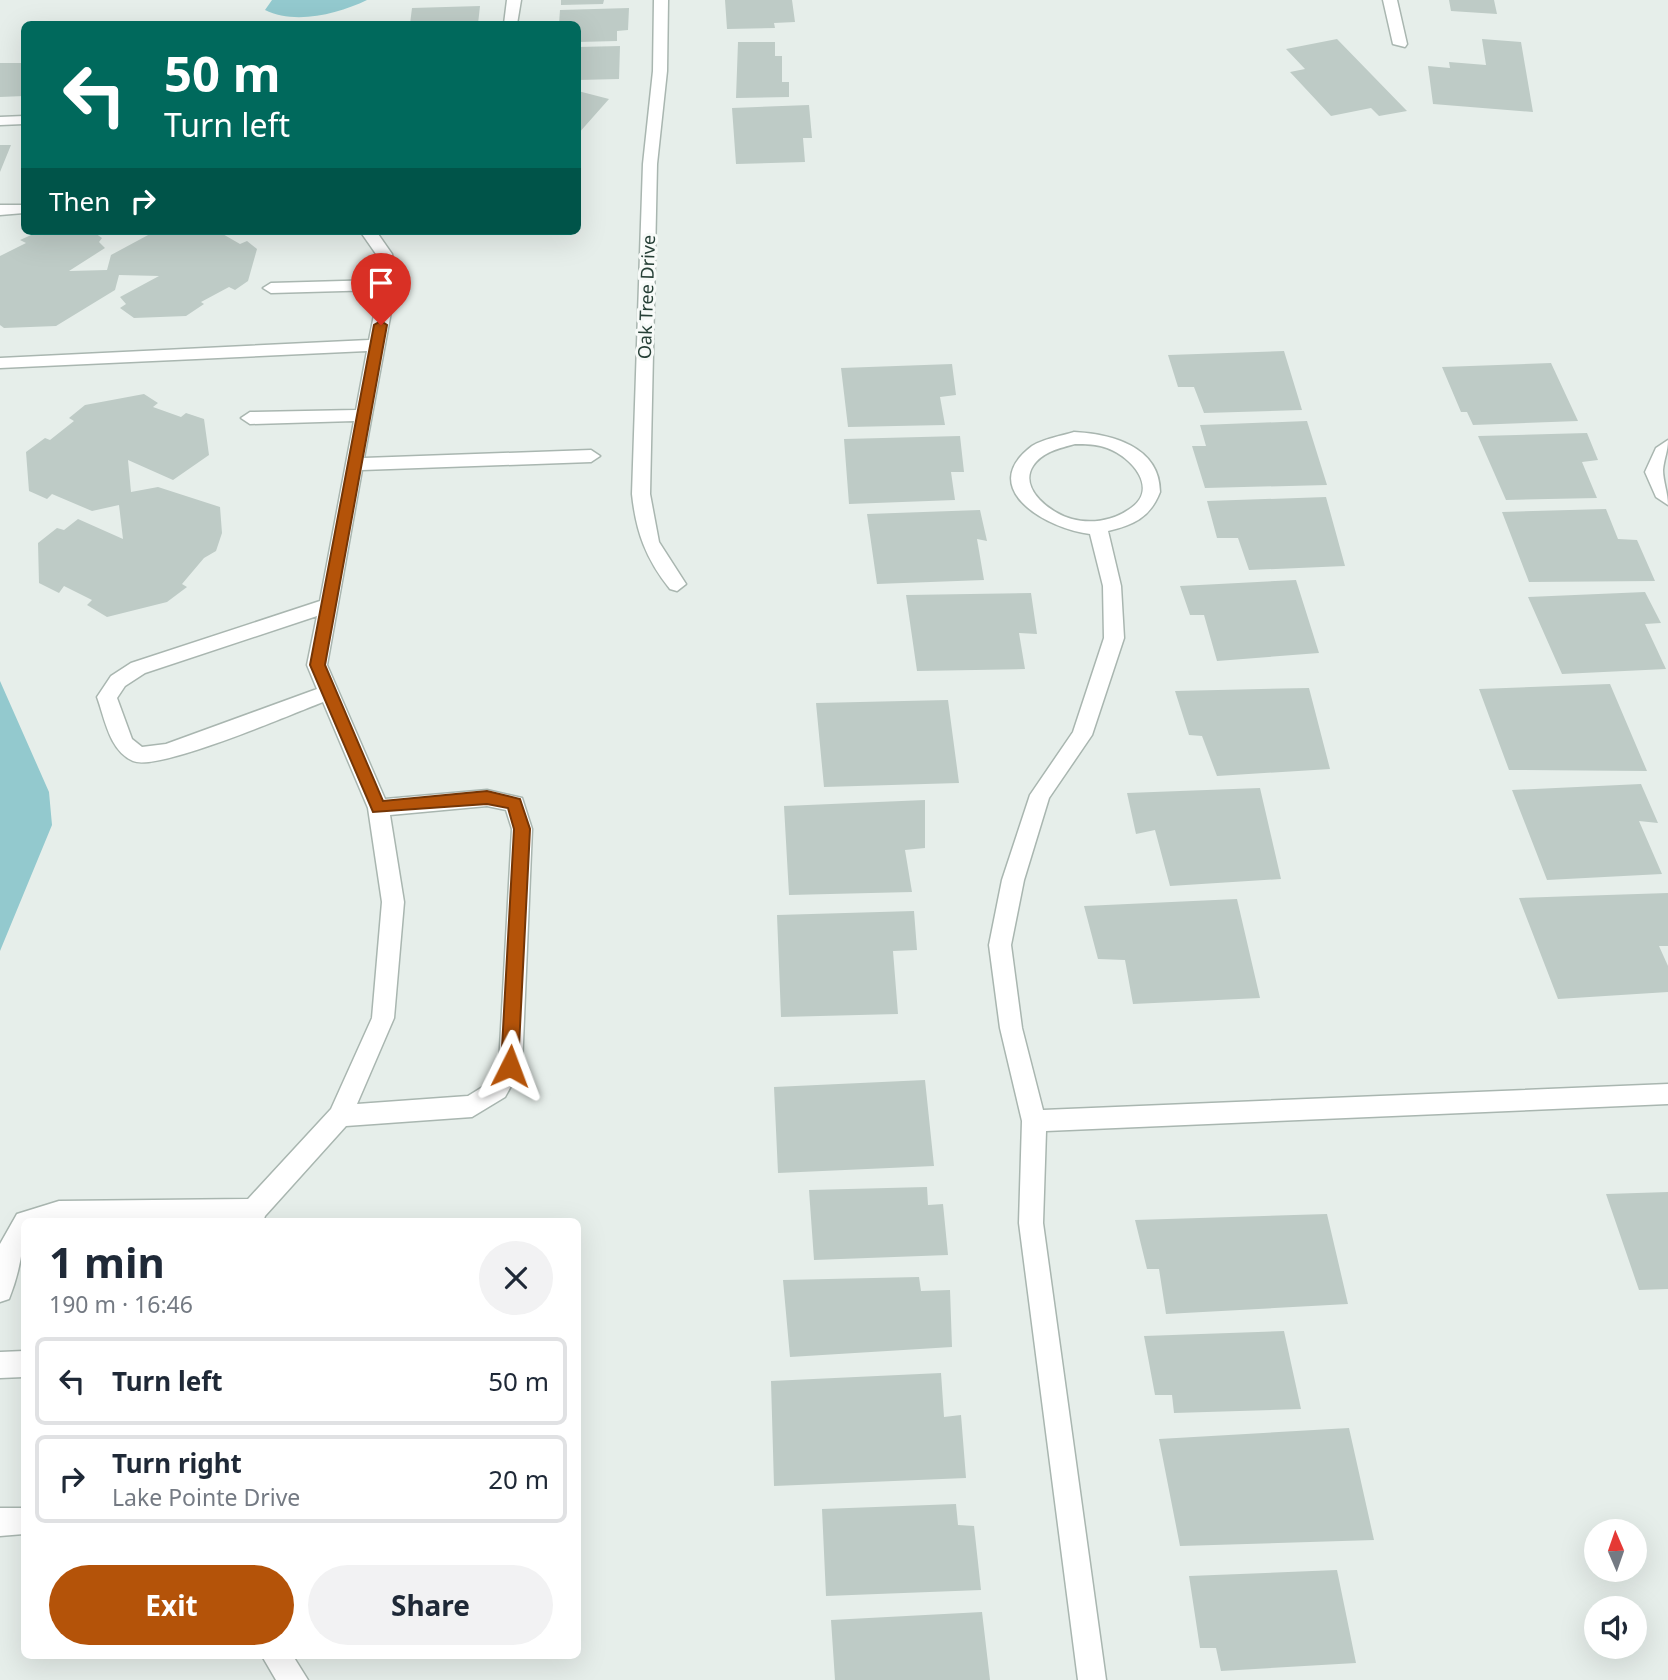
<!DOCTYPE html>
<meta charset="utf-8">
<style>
:root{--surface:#fff;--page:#f2f2f3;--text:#1f2937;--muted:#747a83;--line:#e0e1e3;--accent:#b45309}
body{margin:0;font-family:"Noto Sans",sans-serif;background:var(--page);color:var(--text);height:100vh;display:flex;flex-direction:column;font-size:26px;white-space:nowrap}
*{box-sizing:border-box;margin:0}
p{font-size:23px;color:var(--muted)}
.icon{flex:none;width:38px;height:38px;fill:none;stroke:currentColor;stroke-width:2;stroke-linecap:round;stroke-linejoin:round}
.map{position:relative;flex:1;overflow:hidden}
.drawer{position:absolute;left:21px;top:1218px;width:560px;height:441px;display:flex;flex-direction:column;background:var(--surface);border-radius:10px;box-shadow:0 7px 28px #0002}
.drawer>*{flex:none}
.top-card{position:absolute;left:21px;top:21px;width:560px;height:214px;border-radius:10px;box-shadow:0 7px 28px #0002;background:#00695c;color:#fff;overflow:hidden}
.needle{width:46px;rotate:358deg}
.fabs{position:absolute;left:1584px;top:1519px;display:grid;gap:14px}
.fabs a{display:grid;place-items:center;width:63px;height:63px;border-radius:50%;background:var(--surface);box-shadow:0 7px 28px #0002;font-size:35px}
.pin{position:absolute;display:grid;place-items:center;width:60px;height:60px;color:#fff;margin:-72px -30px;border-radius:50% 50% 50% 0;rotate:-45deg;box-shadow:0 0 7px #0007}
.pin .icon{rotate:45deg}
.me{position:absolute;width:77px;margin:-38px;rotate:3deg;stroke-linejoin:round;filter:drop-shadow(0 0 5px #0008)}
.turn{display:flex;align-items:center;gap:24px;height:147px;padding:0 28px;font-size:32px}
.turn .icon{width:91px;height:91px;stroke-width:2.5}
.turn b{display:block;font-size:49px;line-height:60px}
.then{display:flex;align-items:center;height:66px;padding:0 28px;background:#0003;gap:14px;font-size:26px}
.round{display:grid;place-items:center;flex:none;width:74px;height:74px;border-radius:37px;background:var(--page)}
.summary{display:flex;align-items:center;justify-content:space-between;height:119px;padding:0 28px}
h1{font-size:42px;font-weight:700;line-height:52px}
.cta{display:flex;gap:14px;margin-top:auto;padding:14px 28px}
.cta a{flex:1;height:80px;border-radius:42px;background:var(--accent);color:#fff;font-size:28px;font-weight:700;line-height:80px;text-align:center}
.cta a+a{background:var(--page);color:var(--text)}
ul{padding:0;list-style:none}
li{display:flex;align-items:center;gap:21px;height:88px;margin:0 14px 10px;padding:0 14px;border:4px solid var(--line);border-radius:10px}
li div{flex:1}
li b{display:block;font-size:26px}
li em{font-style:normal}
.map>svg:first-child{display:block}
</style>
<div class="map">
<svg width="1668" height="1680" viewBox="0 0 1668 1680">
<rect width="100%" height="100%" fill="#e6eeea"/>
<path fill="#93c9ce" d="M272,0h95c-29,14 -72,25 -102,10z
M0,681l49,111 3,33 -52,126z"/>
<path fill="#becbc6" d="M561,0h43l-1,4 -42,1z
M725,0h67l3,22 -21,1 1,5 -48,1z
M1449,0h45l3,14 -46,-3z
M480,6l-2,18h-68l2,-16z
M629,8l-1,22 -11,1v10l-39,1v-18h-19l1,-14z
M1337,39l70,72 -28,5 -8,-8 -40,8 -41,-44 15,-3 -19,-20z
M1482,39l39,3 12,70 -100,-8 -5,-38 22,2 -1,-6 37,3z
M738,42h37v14h7v26h7v15l-53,1z
M620,46l-1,33 -41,1v-33z
M0,63h24v33l-24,1z
M578,91l31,8 -31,35z
M809,105l3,33h-9l2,24 -69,2 -4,-56z
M0,145h11l-11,27z
M40,231h52l10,7 -3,4 6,6 -36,23 38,-1 4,-15 39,-21 -6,-3h79l-2,2 19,11 7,-3 10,8 -9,32 -13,9 -6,-3 -28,15 3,2 -18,12 -52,2 -14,-10 6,-4 -6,-7 39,-21 -40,-1 -4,15 -59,36 -52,2 -4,-3v-69l26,-13 -6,-3z
M1284,351l18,59 -98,3 -10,-26h-16l-10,-32z
M1551,363l27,58 -105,4 -6,-13h-6l-19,-45z
M952,364l4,31 -16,2 5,28 -97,2 -7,-59z
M144,394l14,9 -5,4 28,10 5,-4 18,6 5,36 -36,25 -45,-20 3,32 27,-5 62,20 2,26 -6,18 -12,7 -22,26 5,3 -20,15 -60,15 -20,-12 5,-5 -28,-14 -5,7 -20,-10 -1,-40 19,-15 7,2 14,-11 45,20 -4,-34 -27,6 -40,-17 -5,5 -18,-8 -3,-39 19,-14 5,2 24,-19 -5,-3 16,-13z
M1307,421l20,64 -122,3 -13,-42h14l-6,-21z
M1587,433l11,27 -16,2 15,36 -91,2 -28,-64z
M960,436l4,36h-13l4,28 -106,4 -5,-65z
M1326,497l19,69 -96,4 -11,-32h-21l-10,-37z
M1606,509l12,30 19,1 18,41 -126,1 -27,-70z
M980,510l7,31 -10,-2 7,41 -107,4 -10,-70z
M1296,580l23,73 -102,8 -13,-46h-14l-10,-29z
M1645,592l16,31 -16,1 21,45 -104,5 -34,-77z
M1031,593l6,41 -18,-1 6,36 -108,2 -11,-76z
M1610,684l37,87 -138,-1 -30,-81z
M1309,688l21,81 -113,7 -15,-40 -13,-1 -14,-44z
M948,700l11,83 -135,4 -8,-84z
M1641,784l17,39 -19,-2 23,53 -115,6 -35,-90z
M1260,788l21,91 -111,7 -15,-56 -19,4 -9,-41z
M925,800v48l-20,2 7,42 -123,3 -5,-89z
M1668,893v53h-9l9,20v26l-110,7 -39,-101z
M1237,899l23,99 -127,6 -8,-44 -27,-1 -14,-53z
M914,911l3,39 -24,1 5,63 -117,3 -4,-102z
M925,1080l9,86 -156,7 -4,-86z
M927,1187l1,18 15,-1 5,51 -134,5 -5,-70z
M1668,1192v97l-29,1 -33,-96z
M1327,1214l21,90 -182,10 -7,-45h-12l-12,-49z
M919,1277l2,14 29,-1 2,57 -162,10 -7,-77z
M1284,1331l17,78 -127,4 -2,-18h-17l-11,-59z
M941,1373l3,44 17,-2 5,63 -192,8 -3,-105z
M1349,1428l25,112 -194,6 -21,-107z
M956,1504l2,21 16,1 7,64 -155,6 -4,-87z
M1337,1570l19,93 -135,8 -5,-23h-16l-11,-72z
M982,1612l8,68h-155l-4,-60z"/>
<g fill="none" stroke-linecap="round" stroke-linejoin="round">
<defs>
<path id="minor" d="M507,0h14l-4,24h-13z
M654,0h14l-1,71 -10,93 -7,330 9,48 27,42 -9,7 -7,-2c-24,-30 -34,-57 -38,-95l11,-330 10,-93z
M1383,0h14l10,44 -2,3 -12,-3z
M24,116v8l-24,1v-8z
M0,205h24v8l-24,2z
M360,231h16l16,23 4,31 -32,173 227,-8 9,6 -9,6 -229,8 -35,195 58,134 102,-9 35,8 10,31 -10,237 -17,31 -33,20 -126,9 -81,90 -2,6h-239c0,26 -5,52 -15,77l-9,3v-58l17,-30 42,-13 189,-2 83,-90 41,-91 10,-116 -14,-94 -45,-106c-31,12 -166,70 -190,59 -24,-11 -28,-42 -36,-64l14,-21 20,-13 189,-62 34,-180 -104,3 -9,-6 9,-6 106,-2 11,-59 -367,17v-10l369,-18 10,-50 -108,3 -8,-5 8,-5 108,-3 -3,-26zM317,616l-10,49 10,24 -151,55 -24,3 -10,-8 -15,-41 8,-12 20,-13zM487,806l19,4 6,19 -13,236 -10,18 -21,13 -111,8 37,-86 10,-116 -14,-87z
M1074,432c37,2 86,14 86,60 -10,26 -27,33 -52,39l13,55 3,52 -32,97 -43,63 -25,82 -13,65 11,83 21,82 625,-26v20l-622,27 -3,92 63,457h-28l-59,-457 3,-102 -22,-93 -11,-83 13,-65 28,-85 43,-63 31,-94 -1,-52 -13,-52c-42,-5 -115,-45 -58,-88 11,-7 29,-10 42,-14zM1075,444c10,0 22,0 32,4 25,9 54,42 21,62 -16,11 -38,14 -56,9 -20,-5 -54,-30 -39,-53 9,-14 27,-18 42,-22z
M1668,440c0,11 -4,19 -5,30 0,11 5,23 5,35l-12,-8 -11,-25 11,-24z
M24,1351v26l-24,1v-26z
M0,1508h24v26l-24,2z
M262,1656h31l15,24h-32z"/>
</defs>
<use href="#minor" stroke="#a9b6b0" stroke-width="3"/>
<use href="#minor" fill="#fff" fill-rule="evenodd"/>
</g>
<path fill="#b45309" stroke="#753606" stroke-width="2" d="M381,321l6,4 -62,340 58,136 104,-10 33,8 10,30 -12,237 -8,8 -9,-8 13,-237 -6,-21 -21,-4 -114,8 -63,-147 64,-340z"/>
<g text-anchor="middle" stroke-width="6" stroke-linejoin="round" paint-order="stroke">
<g font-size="18" fill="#263f36" stroke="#f7faf8">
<text transform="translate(647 297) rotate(-88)" y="6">Oak Tree Drive</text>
</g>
</g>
</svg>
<div class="fabs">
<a><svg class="needle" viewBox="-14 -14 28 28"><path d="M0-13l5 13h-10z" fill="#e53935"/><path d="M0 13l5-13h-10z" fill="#747a83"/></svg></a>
<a><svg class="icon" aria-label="sound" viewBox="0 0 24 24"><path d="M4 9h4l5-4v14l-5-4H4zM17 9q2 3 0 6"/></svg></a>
</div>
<div class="pin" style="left:381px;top:325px;background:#d93025"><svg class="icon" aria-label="arrive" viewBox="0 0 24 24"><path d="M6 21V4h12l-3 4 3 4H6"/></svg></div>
<svg class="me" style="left:510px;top:1066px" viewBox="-20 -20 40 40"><path d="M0-17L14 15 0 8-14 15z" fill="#b45309" stroke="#fff" stroke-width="4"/></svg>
<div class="top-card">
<div class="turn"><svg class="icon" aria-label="left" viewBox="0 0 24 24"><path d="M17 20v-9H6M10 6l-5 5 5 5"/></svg><div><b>50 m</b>Turn left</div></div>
<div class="then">Then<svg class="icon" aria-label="right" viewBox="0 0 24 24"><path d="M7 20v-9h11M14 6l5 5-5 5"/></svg></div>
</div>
<section class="drawer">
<div class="summary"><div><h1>1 min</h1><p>190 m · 16:46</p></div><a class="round"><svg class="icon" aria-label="close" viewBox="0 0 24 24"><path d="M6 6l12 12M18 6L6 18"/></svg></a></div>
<ul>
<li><svg class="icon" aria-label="left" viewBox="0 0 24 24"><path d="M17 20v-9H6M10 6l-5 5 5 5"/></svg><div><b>Turn left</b></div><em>50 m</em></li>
<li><svg class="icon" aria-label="right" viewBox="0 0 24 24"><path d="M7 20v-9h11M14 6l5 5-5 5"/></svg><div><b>Turn right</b><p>Lake Pointe Drive</p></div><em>20 m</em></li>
</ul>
<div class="cta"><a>Exit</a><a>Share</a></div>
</section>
</div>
